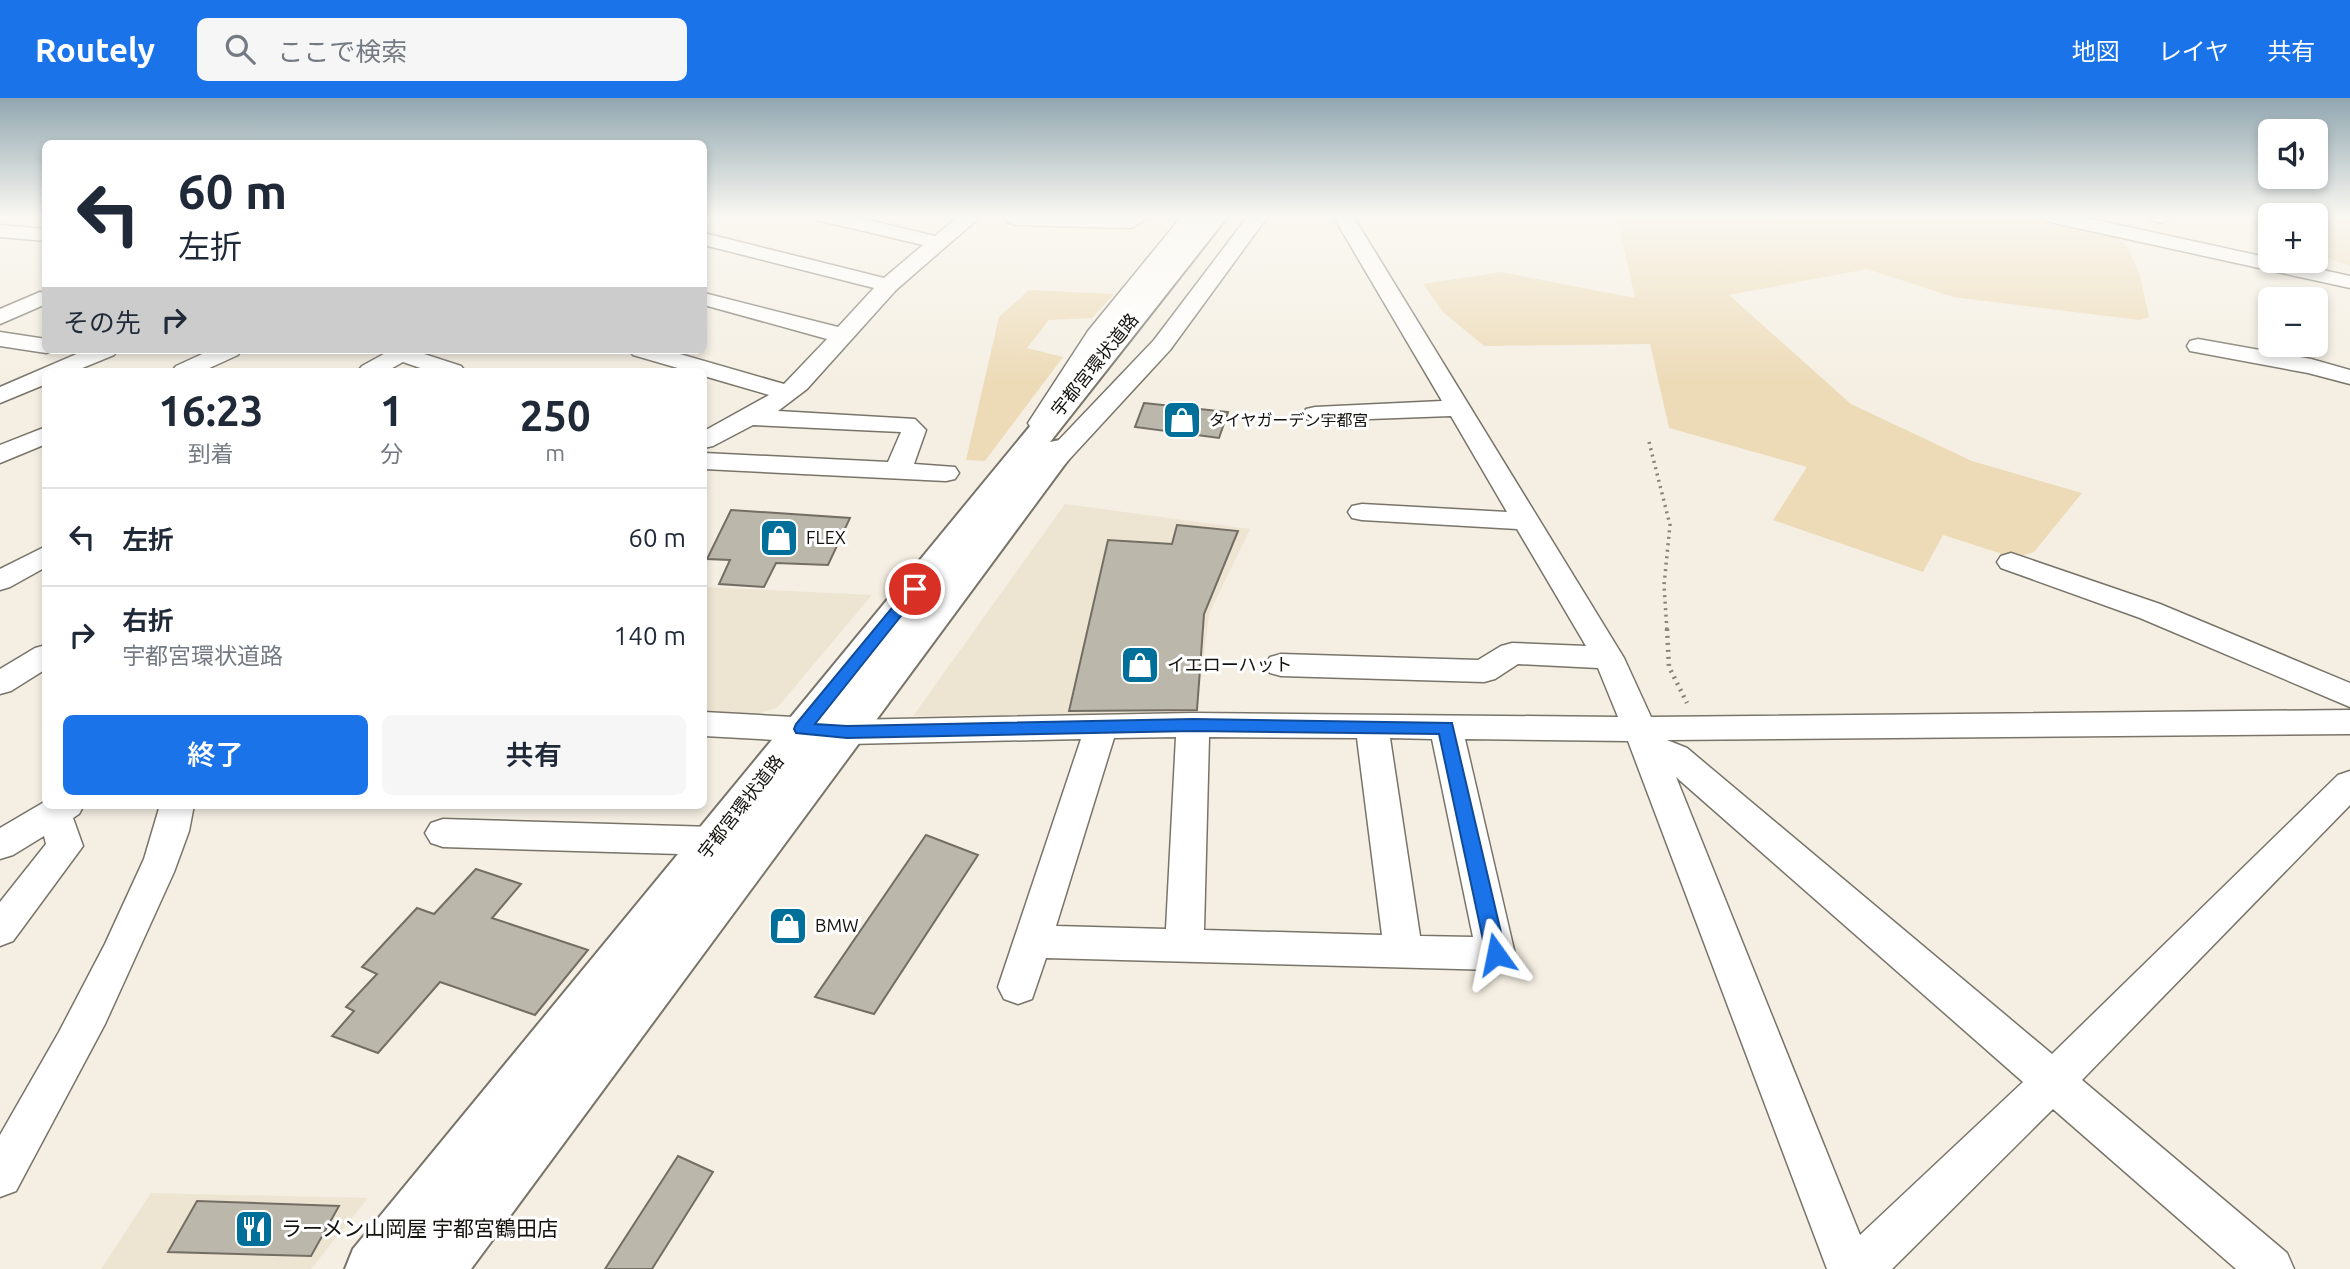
<!DOCTYPE html>
<html lang="ja">
<meta charset="utf-8">
<style>
:root{--surface:#fff;--page:#f6f6f7;--text:#1f2937;--muted:#747a83;--line:#e0e1e3;--accent:#1a73e8}
body{margin:0;font-family:Ubuntu,"Noto Sans JP",sans-serif;background:var(--page);color:var(--text);height:100vh;display:flex;flex-direction:column;font-size:26px;white-space:nowrap}
*{box-sizing:border-box;margin:0}
p{font-size:23px;color:var(--muted)}
.icon{flex:none;width:38px;height:38px;fill:none;stroke:currentColor;stroke-width:2;stroke-linecap:round;stroke-linejoin:round}
.map{position:relative;flex:1;overflow:hidden}
.details{position:absolute;left:42px;top:270px;width:665px;height:441px;display:flex;flex-direction:column;background:var(--surface);border-radius:10px;box-shadow:0 4px 10px #0003}
.details>*{flex:none}
.guide{position:absolute;left:42px;top:42px;width:665px;height:214px;border-radius:10px;box-shadow:0 4px 10px #0003;background:#fff;color:var(--text);overflow:hidden}
.fabs{position:absolute;left:2258px;top:21px;display:grid;gap:14px}
.fabs a{display:grid;place-items:center;width:70px;height:70px;border-radius:10px;background:var(--surface);box-shadow:0 4px 10px #0003;font-size:35px}
.pin{position:absolute;display:grid;place-items:center;width:60px;height:60px;color:#fff;margin:-30px;border:4px solid #fff;border-radius:50%;box-shadow:0 2px 7px #0007}
.me{position:absolute;width:77px;margin:-38px;rotate:348deg;stroke-linejoin:round;filter:drop-shadow(0 0 5px #0008)}
.turn{display:flex;align-items:center;gap:24px;height:147px;padding:0 21px;font-size:32px}
.turn .icon{width:91px;height:91px;stroke-width:2.5}
.turn b{display:block;font-size:49px;line-height:60px}
.then{display:flex;align-items:center;height:66px;padding:0 21px;background:#0003;gap:14px;font-size:26px}
.eta{display:flex;justify-content:space-evenly;align-items:center;height:119px;text-align:center}
.eta b{font-size:42px;font-weight:600;line-height:49px}
.button{display:flex;gap:14px;margin-top:auto;padding:14px 21px}
.button a{flex:1;height:80px;border-radius:10px;background:var(--accent);color:#fff;font-size:28px;font-weight:600;line-height:80px;text-align:center}
.button a+a{background:var(--page);color:var(--text)}
ul{padding:0;list-style:none}
li{display:flex;align-items:center;gap:21px;height:98px;padding:0 21px;border-top:2px solid var(--line)}
li div{flex:1}
li b{display:block;font-size:26px}
li em{font-style:normal}
header{display:flex;align-items:center;gap:42px;box-sizing:border-box;height:98px;padding:0 35px;background:var(--accent);color:#fff}
header strong{font-size:33px}
nav{display:flex;gap:38px;margin-inline-start:auto;font-size:24px}
.search{width:490px;height:63px;background:var(--page);display:flex;align-items:center;gap:18px;box-sizing:border-box;padding:0 24px;border-radius:10px;color:var(--muted);font-size:26px}
.map>svg:first-child{display:block}
</style>
<header>
<strong>Routely</strong>
<div class="search"><svg class="icon" aria-label="search" viewBox="0 0 24 24"><circle cx="10" cy="10" r="6"/><path d="M15 15l6 6"/></svg>ここで検索</div>
<nav><a>地図</a><a>レイヤ</a><a>共有</a></nav>
</header>
<div class="map">
<svg width="2350" height="1171" viewBox="0 0 2350 1171">
<rect width="100%" height="100%" fill="#f5efe3"/>
<path fill="#ede4d2" d="M1065,406l185,25 -41,85 -12,99 -284,3z
M704,489l168,8 -95,113 -25,7 -48,-4z
M151,1095l217,5 -57,71h-210z"/>
<path fill="#eddbb8" d="M1617,118h404l94,20 13,12 12,28 9,41 -10,3 -186,-23 -86,-28 -138,26 122,109 121,57 110,32 -48,59 -19,6 -72,-23 -20,37 -150,-52 34,-53 -138,-39 -19,-84 -166,2 -41,-34 -20,-28 78,-12 134,26z
M2321,121h29v47l-35,-13v-32z
M1029,192l85,4 -22,24 -43,2 -22,28 36,9 -78,104 -19,-1 33,-143z"/>
<path fill="#bcb7ab" stroke="#736e64" stroke-width="2" d="M1144,305l84,9 -9,26 -84,-11z
M731,412l119,8 -22,47 -52,-2 -12,24 -45,-3 11,-24 -23,-1z
M1177,427l61,6 -34,83 -7,96 -128,1 39,-171 64,4z
M926,737l52,20 -104,159 -59,-17z
M476,771l45,15 -29,34 96,32 -53,65 -95,-33 -62,71 -46,-17 22,-25 -8,-4 31,-33 -15,-7 55,-59 17,6z
M678,1058l35,16 -61,97h-47z
M197,1103l142,5 -28,50 -143,-4z"/>
<g fill="none" stroke-linecap="round" stroke-linejoin="round">
<defs>
<path id="minor" d="M814,118h37l84,20 24,-20h22l-85,74 -89,99 -29,22 137,8 11,11 -12,34 41,3 4,6 -4,6 -9,2 -242,-12v-16l184,9 13,-30 -148,-7 -40,21 -9,2v-17l65,-36 -65,-19v-5h-16l-55,-16 -3,-5h36l118,34 43,-45 -123,-34v-12l134,34 36,-39 -170,-43v-12l180,45 39,-33 -106,-25z
M1008,118h144l-21,12 -115,-3 -7,-2 -3,-4z
M1182,118h21l-98,123 -56,89 -9,2 -9,-2 -3,-5 60,-92z
M1248,118h20l-98,134 -118,128 -9,2 -9,-2 -4,-6 4,-6 120,-126z
M1333,118h20l271,442 27,59 699,-7v24l-683,6 20,8 365,306 286,-279 12,-4v34l-268,275 205,173 7,16h-58l-183,-160 -161,160h-65l-199,-528 -163,-2 50,215 -5,12 -14,4 -450,-12 -14,41 -14,5 -14,-5 -6,-12 83,-248 -234,5 -143,-8v-24l143,8 346,-7 425,4 -20,-49 -80,-4 -23,15 -11,3 -203,-6 -11,-3 -5,-8 5,-8 11,-3 197,6 23,-14 11,-3 74,3 -69,-117 -155,-9 -10,-2 -4,-6 4,-6 10,-2 145,8 -56,-96 -136,5 -9,-2 -3,-5 3,-5 9,-2 127,-6zM1176,639l-10,192 -110,-3 58,-188zM1209,639l148,1 25,197 -178,-5zM1390,640l42,1 41,198 -53,-1zM1676,679l347,305 -163,153z
M2040,118h38l192,42v3h12l68,15v12l-300,-66z
M2148,118h23l1,1 -10,6 -11,-3z
M0,127l46,4v12l-46,-4z
M40,194l6,1v11l-46,20v-15z
M0,234l46,7v11h9l-9,3 -46,-7z
M2198,241l113,20 39,11v14l-42,-11 -118,-22 -3,-5 3,-5z
M86,252h31l-3,5 -39,16h-29v13l-46,19v-16z
M211,252h30l-3,5 -35,16h-31l4,-5z
M391,252h28l-1,2 43,14 4,5h-36l-26,-9 -16,9h-29l4,-5z
M46,329v17l-46,19v-18z
M46,448v21l-36,20 -10,3v-21z
M2011,455l149,51 190,79v24l-210,-89 -139,-50 -4,-6 4,-6z
M46,547v24l-35,22 -11,3v-25l35,-21z
M46,703v4h38l-5,9 -6,4 10,28 -70,95 -13,5v-44l46,-58 -2,-8 -31,19 -13,4v-31z
M160,707h34l-5,26 -15,41 -69,152 -89,167 -16,6v-62l59,-103 46,-88 39,-85z
M443,721l271,8 13,4 5,10 -5,10 -13,4 -271,-8 -12,-4 -6,-10 6,-10z"/>
<path id="major" d="M1203,118h25l-178,226 10,-2 11,2 5,7 -5,7 -600,813h-126l8,-20z"/>
</defs>
<use href="#minor" stroke="#797469" stroke-width="3"/>
<use href="#major" stroke="#797469" stroke-width="4"/>
<path stroke="#87837b" stroke-width="3.5" stroke-dasharray="2 4.5" stroke-linecap="butt" d="M1649,344l21,83 -6,60 3,46"/>
<path stroke="#87837b" stroke-width="4.5" stroke-dasharray="2 5" stroke-linecap="butt" d="M1667,531l2,38 18,36"/>
<use href="#minor" fill="#fff" fill-rule="evenodd"/>
<use href="#major" fill="#fff" fill-rule="evenodd"/>
</g>
<linearGradient id="sky" x2="0" y2="1"><stop stop-color="#91a7b0"/><stop offset="0.42" stop-color="#faf8f2"/><stop offset="1" stop-color="#faf8f2" stop-opacity="0"/></linearGradient>
<rect width="2350" height="282" fill="url(#sky)"/>
<path fill="#1a73e8" stroke="#114b97" stroke-width="2" d="M915,486l7,5 -2,3 -105,132 32,2 346,-7 259,4 54,231 -3,6 -7,3 -7,-3 -3,-6 -47,-220 -246,-3 -346,7 -51,-5 -2,-4 2,-5 114,-138z"/>
<defs>
<symbol id="shop-square" viewBox="-11 -11 22 22"><rect x="-9" y="-9" width="18" height="18" rx="4" fill="#006f9a" stroke="#fff"/><path d="M-5-2.5h2.3a2.7 3.5 0 0 1 5.4 0H5L5.5 6h-11ZM-1.5-2.5h3a1.5 2.3 0 0 0-3 0Z" fill="#fff"/></symbol>
<symbol id="restaurant-square" viewBox="-11 -11 22 22"><rect x="-9" y="-9" width="18" height="18" rx="4" fill="#006f9a" stroke="#fff"/><path d="M-5-6h1v4h1v-4h1v4h1v-4h1v5L-1.5 .5V6h-2V.5L-5-1ZM5-6V6H3V1.5H1.5Q1.5-4 5-6Z" fill="#fff"/></symbol>
</defs>
<g fill-rule="evenodd">
<use href="#shop-square" x="1160" y="300" width="44" height="44"/>
<use href="#shop-square" x="757" y="418" width="44" height="44"/>
<use href="#shop-square" x="1118" y="545" width="44" height="44"/>
<use href="#shop-square" x="766" y="806" width="44" height="44"/>
<use href="#restaurant-square" x="232" y="1109" width="44" height="44"/>
</g>
<g text-anchor="middle" stroke-width="6" stroke-linejoin="round" paint-order="stroke">
<g font-size="16" fill="#14120e" stroke="#fff" text-anchor="start">
<text x="1209" y="328">タイヤガーデン宇都宮</text>
</g>
<g font-size="18" fill="#14120e" stroke="#fff">
<text transform="translate(1095 267) rotate(-51)" y="6">宇都宮環状道路</text>
<text transform="translate(741 709) rotate(-52)" y="6">宇都宮環状道路</text>
</g>
<g font-size="18" fill="#14120e" stroke="#fff" text-anchor="start">
<text x="806" y="446">FLEX</text>
<text x="1167" y="573">イエローハット</text>
<text x="815" y="834">BMW</text>
</g>
<g font-size="21" fill="#14120e" stroke="#fff" text-anchor="start">
<text x="281" y="1138">ラーメン山岡屋 宇都宮鶴田店</text>
</g>
</g>
</svg>
<div class="fabs">
<a><svg class="icon" aria-label="sound" viewBox="0 0 24 24"><path d="M4 9h4l5-4v14l-5-4H4zM17 9q2 3 0 6"/></svg></a>
<a>+</a>
<a>−</a>
</div>
<div class="pin" style="left:915px;top:491px;background:#d93025"><svg class="icon" aria-label="arrive" viewBox="0 0 24 24"><path d="M6 21V4h12l-3 4 3 4H6"/></svg></div>
<svg class="me" style="left:1496px;top:856px" viewBox="-20 -20 40 40"><path d="M0-17L14 15 0 8-14 15z" fill="#1a73e8" stroke="#fff" stroke-width="4"/></svg>
<div class="guide">
<div class="turn"><svg class="icon" aria-label="left" viewBox="0 0 24 24"><path d="M17 20v-9H6M10 6l-5 5 5 5"/></svg><div><b>60 m</b>左折</div></div>
<div class="then">その先<svg class="icon" aria-label="right" viewBox="0 0 24 24"><path d="M7 20v-9h11M14 6l5 5-5 5"/></svg></div>
</div>
<section class="details">
<div class="eta">
<div><b>16:23</b><p>到着</p></div>
<div><b>1</b><p>分</p></div>
<div><b>250</b><p>m</p></div>
</div>
<ul>
<li><svg class="icon" aria-label="left" viewBox="0 0 24 24"><path d="M17 20v-9H6M10 6l-5 5 5 5"/></svg><div><b>左折</b></div><em>60 m</em></li>
<li><svg class="icon" aria-label="right" viewBox="0 0 24 24"><path d="M7 20v-9h11M14 6l5 5-5 5"/></svg><div><b>右折</b><p>宇都宮環状道路</p></div><em>140 m</em></li>
</ul>
<div class="button"><a>終了</a><a>共有</a></div>
</section>
</div>
